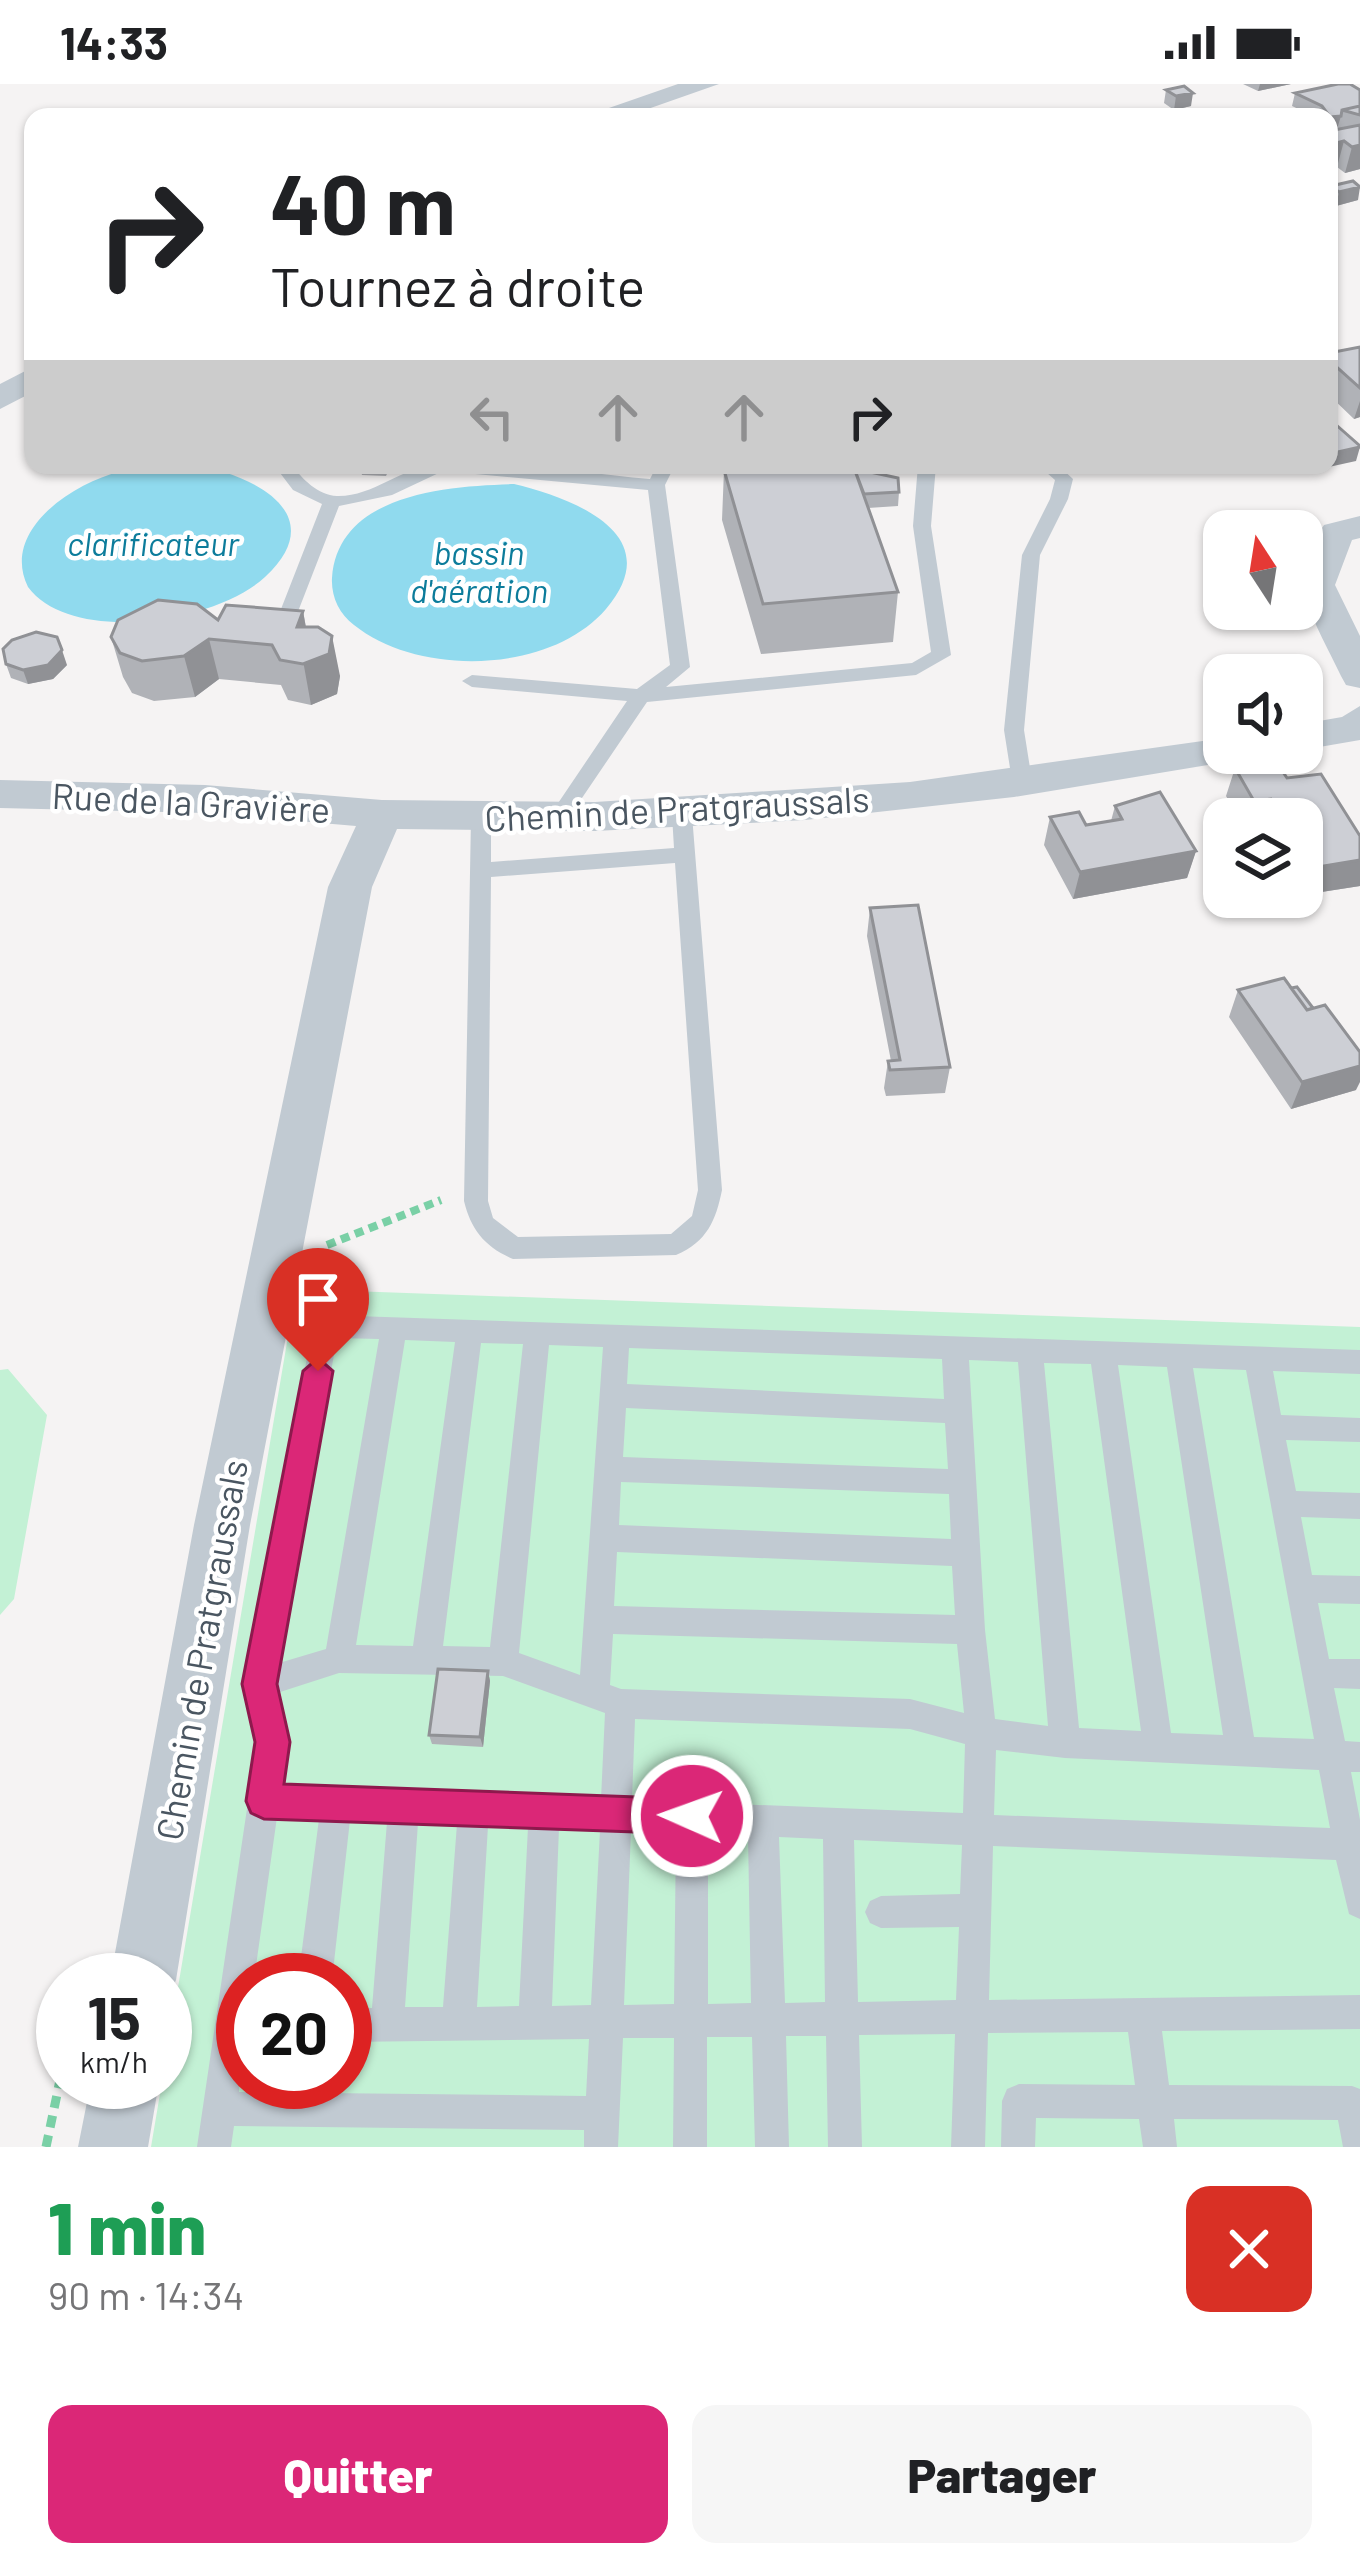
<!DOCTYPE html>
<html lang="fr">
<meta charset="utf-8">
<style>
:root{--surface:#fff;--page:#f6f6f6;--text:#202124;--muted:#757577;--accent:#db2777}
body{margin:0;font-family:Barlow,sans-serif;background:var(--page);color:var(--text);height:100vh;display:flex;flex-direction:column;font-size:45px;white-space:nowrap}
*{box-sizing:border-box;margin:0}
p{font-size:39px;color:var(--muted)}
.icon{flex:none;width:66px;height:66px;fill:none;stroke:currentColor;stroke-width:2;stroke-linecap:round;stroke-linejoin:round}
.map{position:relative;height:2063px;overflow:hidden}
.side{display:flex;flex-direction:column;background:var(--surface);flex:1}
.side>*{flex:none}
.hud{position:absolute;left:24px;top:24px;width:1314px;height:366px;border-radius:24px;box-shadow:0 3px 9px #0004;background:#fff;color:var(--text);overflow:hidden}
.needle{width:78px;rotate:348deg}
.tools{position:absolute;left:1203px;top:426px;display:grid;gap:24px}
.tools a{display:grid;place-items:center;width:120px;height:120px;border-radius:24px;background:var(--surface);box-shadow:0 3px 9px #0004;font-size:60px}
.speed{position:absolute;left:36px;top:1869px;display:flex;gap:24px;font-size:60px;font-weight:700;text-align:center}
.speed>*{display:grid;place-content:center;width:156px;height:156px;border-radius:50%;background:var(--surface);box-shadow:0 3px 9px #0004;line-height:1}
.speed small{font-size:30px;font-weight:400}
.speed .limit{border:18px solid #d22;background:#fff;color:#111}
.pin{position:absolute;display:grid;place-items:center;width:102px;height:102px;color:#fff;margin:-123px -51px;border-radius:50% 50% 50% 0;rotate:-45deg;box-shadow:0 0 12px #0007}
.pin .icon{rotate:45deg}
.me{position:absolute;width:132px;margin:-66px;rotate:272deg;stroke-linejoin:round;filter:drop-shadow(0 0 9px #0008)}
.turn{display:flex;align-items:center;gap:42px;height:252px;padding:0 48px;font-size:54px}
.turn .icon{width:156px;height:156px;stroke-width:2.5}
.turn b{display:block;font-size:84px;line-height:102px}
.lanes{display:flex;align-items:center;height:114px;padding:0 48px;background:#0003;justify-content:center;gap:60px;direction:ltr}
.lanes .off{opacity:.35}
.round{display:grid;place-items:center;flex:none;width:126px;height:126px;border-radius:24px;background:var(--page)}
.head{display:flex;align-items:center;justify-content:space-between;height:204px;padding:0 48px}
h1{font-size:72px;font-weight:800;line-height:90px;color:#1e9e55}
.cta{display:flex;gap:24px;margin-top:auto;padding:24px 48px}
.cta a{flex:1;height:138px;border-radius:24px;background:var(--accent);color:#fff;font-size:48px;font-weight:800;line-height:138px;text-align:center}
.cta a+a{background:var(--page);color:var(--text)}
.status{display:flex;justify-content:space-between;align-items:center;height:84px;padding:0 60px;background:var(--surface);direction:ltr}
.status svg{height:33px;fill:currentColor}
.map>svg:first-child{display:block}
</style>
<div class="status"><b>14:33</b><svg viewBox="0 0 49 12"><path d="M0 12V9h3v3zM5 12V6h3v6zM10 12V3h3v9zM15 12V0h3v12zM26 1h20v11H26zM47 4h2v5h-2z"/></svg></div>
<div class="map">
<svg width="1360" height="2063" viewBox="0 0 1360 2063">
<rect width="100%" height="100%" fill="#f5f3f3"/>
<path fill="#c3f1d5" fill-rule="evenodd" d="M296,1205l1064,38v820h-1209zM243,1896h102v102h-102z
M8,1285l39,46 -33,184 -14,16v-245z"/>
<path fill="#90daee" d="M192,381c58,8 142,48 73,112 -48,45 -193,69 -237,10 -28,-57 46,-104 91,-115 24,-6 48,-6 73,-7z
M514,400c58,14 156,50 92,125 -56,65 -187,68 -252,16 -15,-11 -23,-29 -22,-47 6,-85 116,-92 182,-94z"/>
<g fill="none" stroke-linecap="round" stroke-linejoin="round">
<path stroke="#7ad0a6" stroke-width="8" stroke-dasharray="9 6" stroke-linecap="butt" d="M327,1161l114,-45"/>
<path stroke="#7ad0a6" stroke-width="9" stroke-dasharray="12 8" stroke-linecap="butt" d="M46,2063l17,-81"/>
<path fill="#c1cad2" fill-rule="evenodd" d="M274,381h18c10,14 26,30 45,31 35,1 64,-28 97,-31 71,-6 146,8 216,14l7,-14h18l-10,20 25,182 -24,20 246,-24 19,-11 -18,-126 5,-61h18l-5,61 20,129 -35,20 -269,27 -84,124 -7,2 -10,-7 81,-120 -155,-14 -10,-6 10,-6 165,14 33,-24 -22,-175 -205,-19 -51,24 -53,11 -47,121 -9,6 -9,-6 48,-123 -29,-14z
M1038,381h20l15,14 -5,20 -28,56 -16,175 9,57 -10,7 -10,-7 -9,-57 18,-175 28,-56 5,-19z
M682,724l10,7 30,375c-6,30 -15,52 -46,65l-163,4c-28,-12 -42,-29 -49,-58l7,-383 10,-7 10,7v44l183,-14 -2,-33zM675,779l23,327 -6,26 -21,18 -153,3 -25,-19 -5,-17 3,-324z
M326,1231l1034,35v24l-87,-3 8,44 79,3v24l-74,-2 10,51 64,2v26l-59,-2 11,58 48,1v28l-42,-1 11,56h31v30l-26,-1 11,53 15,1v30h-9l9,48v99l-11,-5 -13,-54 -343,-14 -4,154 371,-5v34l-198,2 7,54 183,1 8,3v58h-17l-5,-27 -164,-1 3,28h-34l-4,-28 -103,-1 -1,29h-34l1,-46 5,-12 12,-5 116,1 -7,-53 -140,1 -3,114h-34l4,-113 -96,1 3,112h-34l-2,-111h-40l3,111h-34l-3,-110h-45v110h-34l1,-109h-51l-5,109h-34v-17l-350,-4 -3,21h-34l60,-406 -12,-57 68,-358 4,-8zM337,1254l42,1 -53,310 -47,14zM405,1256l50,2 -42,304 -57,-1zM481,1259l42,1 -33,303 -47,-1zM549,1261l54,2 -23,328 -61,-22zM629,1264l313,11 2,40 -317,-15zM969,1276l49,2 30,364 -53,-7 -10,-89zM1044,1279l47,1 50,367 -62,-3zM1118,1281l49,2 56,368 -52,-2zM1193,1284l53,2 68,369 -60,-2zM626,1324l319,15 3,46 -325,-12zM621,1398l328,12 2,45 -332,-14zM617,1468l335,14 3,49 -341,-9zM613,1550l344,10 7,69 -54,-14 -289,-10 -11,-4zM339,1589l164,3 102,37 -4,86 -320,-13 6,-45 -10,-48zM635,1635l275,10 55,15 -2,69 -331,-13zM996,1666l69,8 254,12 11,58 -336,-13zM277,1733l42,2 -21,161h34l18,-160 37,2 -15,186h-27v34l244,-3 -3,57 -347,-4 4,-112h11zM418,1739l39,1 -14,183h-38zM488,1742l40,1 -9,179 -42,1zM559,1744l41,2 -9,175 -39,1zM631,1747l45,2 -2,171 -50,1zM708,1750l40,2 3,167 -43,1zM779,1753l44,2 2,163 -40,1zM854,1756l108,5 -2,49 -79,2 -11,5 -5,11 5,11 11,5 78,-1 -3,73 -98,2z"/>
<path fill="#c1cad2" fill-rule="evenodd" d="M678,0h41l-94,33h-42z
M33,283v25l-33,17v-25z
M1360,432v22l-8,2 -17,45 25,51v52l-14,-3 -5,-9c-26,-56 -57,-92 -17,-151z
M1360,622v34l-58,10v-26l40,-7z
M1224,654v15h19l-5,7 -224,37 -209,23 -210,11 -198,-2 -25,58 -122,638 -74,455 -11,24v-24h-55l84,-455 134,-638 28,-61 -151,-13 -205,-5v-28l205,5 177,15 213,2 315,-20z
M91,1998h68l-11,65h-70z"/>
</g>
<path fill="#b0b2b7" d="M1243,0h48l-33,7z
M1166,6l25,16 -17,4 -10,-7z
M1360,6v79l-15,4 -8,-6v-38h-8v-12h-14l-23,-11 3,-13z
M1331,102l27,14 -22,6 -7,-5z
M1360,263v70l-6,2 -25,-24v-42z
M309,381h82l-5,11 -24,-1 -2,-7 -50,3z
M730,381h128l-2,4 43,23 -1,14 -30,2 30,84 -5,50 -132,12 -39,-134 2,-50h6z
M303,527l3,16 34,49 -3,18 -26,11 -23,-5 -7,-15 -62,-6 -24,18 -41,4 -22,-8 -9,-16 -12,-40 107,-17z
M6,580l61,1 -14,14 -25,5 -17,-6z
M1235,684l52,10 73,108 -58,9v-76h-63l-13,-23z
M1115,722l81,45 -9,27 -114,21 -29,-54 6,-28 36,8 25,-4z
M870,824l80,159 -5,26 -59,3 -2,-8 4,-27h3l-24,-125z
M1291,904l22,20 43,82 -65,19 -62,-92 9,-27z
M488,1587l2,10 -7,66 -51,-3 -3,-9z"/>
<path fill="#909195" d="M1260,0h31l-33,7z
M1193,9l-2,13 -17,4 2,-14z
M1341,32l-4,13h-8l1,-12z
M1344,57l-7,26 -8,2v-24z
M1360,61v24l-15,4 7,-26z
M1360,103l-2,13 -22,6 3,-14z
M1360,317v16l-6,2z
M1360,363l-4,14 -50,11 2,-7h21v-11z
M1207,381h29l-31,7z
M303,527l7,41 22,-16 8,40 -3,18 -26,11 -14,-78z
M209,555l10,40 -24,18 -11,-41z
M62,566l5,15 -14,14 -25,5 -5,-14z
M1196,767l-9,27 -114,21 7,-27z
M1360,776v26l-58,9 10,-27z
M1360,982v16l-4,8 -65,19 11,-27z
M488,1587l2,10 -7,66 -3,-10z"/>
<path fill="#cdcfd5" stroke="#909195" stroke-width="3" d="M1338,0h12l10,6v16l-18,4 -1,6 -11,1 -8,-11 -27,-13z
M1184,2l9,7 -17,3 -10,-6z
M1360,22v9l-18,-5z
M1360,41v20l-8,2 -8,-6 -15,4v-14z
M1353,97l7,6 -21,5 -8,-6z
M1360,263v41l-31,-28v-7z
M1334,339l26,23v1l-31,7v-30z
M732,381h121l45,127 -135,12 -39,-134 8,-1z
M856,385l42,9 1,14 -35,2 -8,-21z
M158,516l39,4 21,16 8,-15 77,6 -6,16h21l14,9 -3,18 -26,10 -23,-4 -8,-15 -63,-6 -25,17 -42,5 -22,-8 -9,-16 7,-17z
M36,548l21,5 5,13 -14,15 -25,5 -17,-6 -3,-15 9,-9z
M1277,679l10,15 34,-4 39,62v24l-48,8 -10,-17v-32h-19l-12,-20 -17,2 -19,-33z
M1160,708l36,59 -116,21 -30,-55 29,-5 7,13 36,-6 -7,-13z
M918,821l32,162 -60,3 -2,-9 12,-1 -30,-152z
M1284,894l23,32 18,-5 35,47v14l-58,16 -64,-92z
M1297,903l16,21 -6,2 -16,-22z
M438,1585l50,2 -8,66 -51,-2z"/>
<path fill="#db2777" stroke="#8e194d" stroke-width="3" d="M318,1274l15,13 -56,313 13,58 -6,42 408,15 12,5 6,12 -6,13 -12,5 -428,-15 -13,-6 -5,-12 9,-59 -13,-58 61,-313z"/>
<g text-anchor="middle" stroke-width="9" stroke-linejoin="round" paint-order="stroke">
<g font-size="33" font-style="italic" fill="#0c7c9b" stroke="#fff">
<text x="153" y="472">clarificateur</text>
<text x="479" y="481">bassin<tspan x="479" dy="38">d'aération</tspan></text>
</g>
<g font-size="36" fill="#4a5661" stroke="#fff">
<text transform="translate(191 719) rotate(3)" y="13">Rue de la Gravière</text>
<text transform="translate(677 725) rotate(-3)" y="13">Chemin de Pratgraussals</text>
<text transform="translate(202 1566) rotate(-80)" y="13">Chemin de Pratgraussals</text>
</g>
</g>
</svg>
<div class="tools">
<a><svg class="needle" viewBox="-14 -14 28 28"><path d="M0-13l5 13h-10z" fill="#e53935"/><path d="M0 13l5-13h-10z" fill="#757577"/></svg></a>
<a><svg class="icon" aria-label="sound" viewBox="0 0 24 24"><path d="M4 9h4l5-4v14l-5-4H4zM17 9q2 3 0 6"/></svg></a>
<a><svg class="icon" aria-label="layers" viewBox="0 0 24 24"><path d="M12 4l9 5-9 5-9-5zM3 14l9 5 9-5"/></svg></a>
</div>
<div class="speed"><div>15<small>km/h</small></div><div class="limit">20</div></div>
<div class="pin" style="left:318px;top:1287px;background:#d93025"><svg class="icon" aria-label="arrive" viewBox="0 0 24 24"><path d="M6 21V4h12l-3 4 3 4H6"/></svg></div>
<svg class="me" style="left:692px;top:1732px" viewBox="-20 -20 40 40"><circle r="17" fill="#db2777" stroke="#fff" stroke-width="3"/><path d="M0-11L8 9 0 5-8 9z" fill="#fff"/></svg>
<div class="hud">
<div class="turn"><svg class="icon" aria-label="right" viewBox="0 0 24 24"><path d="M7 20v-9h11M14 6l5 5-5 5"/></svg><div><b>40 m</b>Tournez à droite</div></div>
<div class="lanes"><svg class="icon off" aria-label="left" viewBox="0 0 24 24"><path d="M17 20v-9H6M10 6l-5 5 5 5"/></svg><svg class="icon off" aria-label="ahead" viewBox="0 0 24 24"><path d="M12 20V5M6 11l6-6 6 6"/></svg><svg class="icon off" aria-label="ahead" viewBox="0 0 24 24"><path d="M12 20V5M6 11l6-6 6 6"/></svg><svg class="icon" aria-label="right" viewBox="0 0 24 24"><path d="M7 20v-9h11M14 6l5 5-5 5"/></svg></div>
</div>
</div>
<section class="side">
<div class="head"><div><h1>1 min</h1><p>90 m · 14:34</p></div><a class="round" style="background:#d93025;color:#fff"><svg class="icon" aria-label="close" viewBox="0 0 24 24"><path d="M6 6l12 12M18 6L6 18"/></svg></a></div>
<div class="cta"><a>Quitter</a><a>Partager</a></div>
</section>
